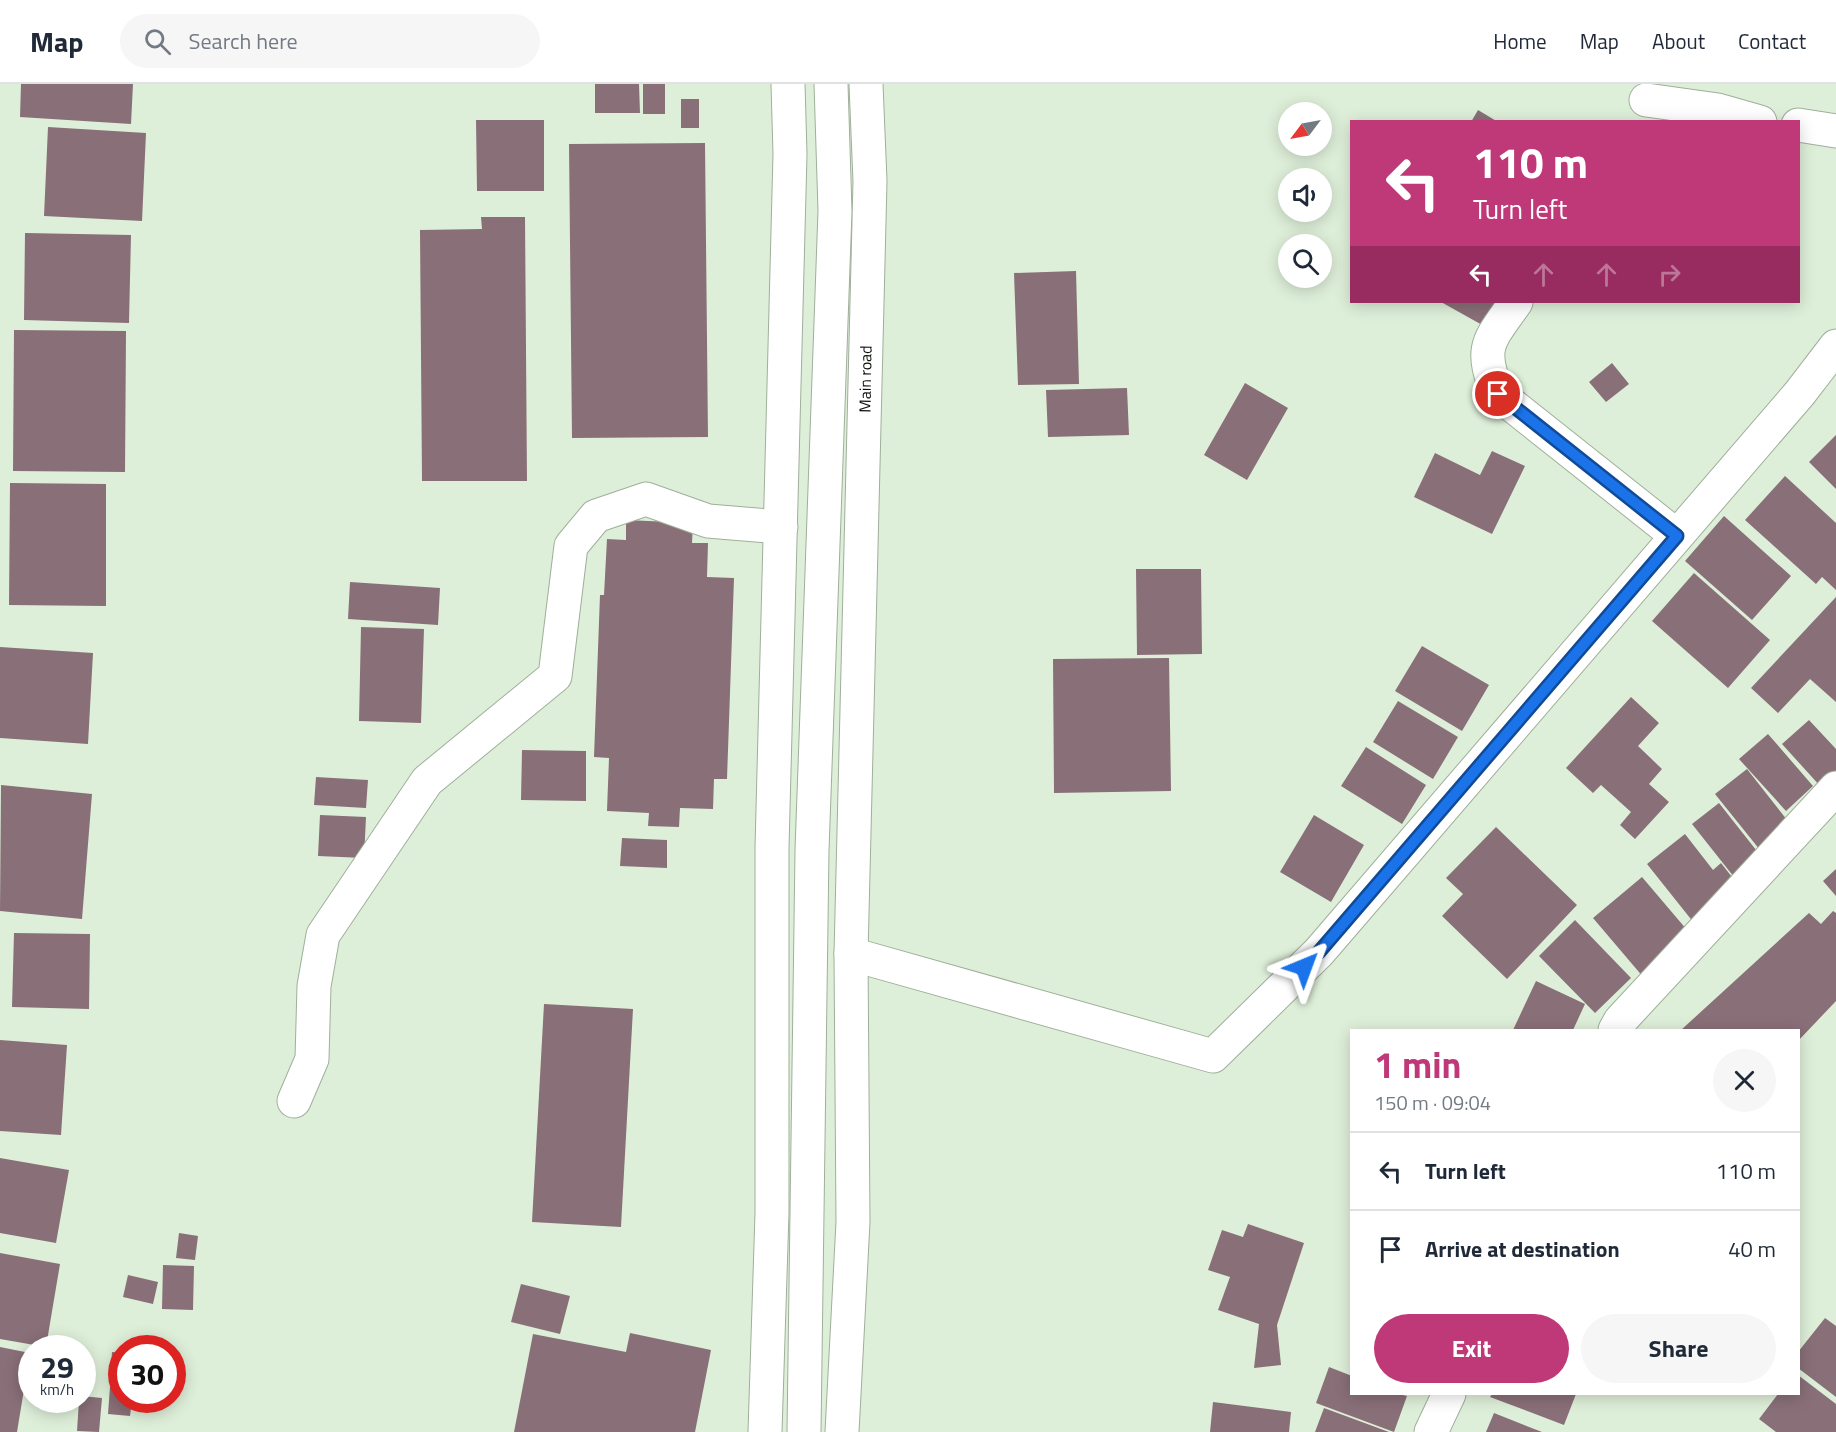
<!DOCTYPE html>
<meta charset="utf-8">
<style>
:root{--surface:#fff;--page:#f6f6f7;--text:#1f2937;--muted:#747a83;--line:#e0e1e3;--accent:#bf3878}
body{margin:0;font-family:"Titillium Web",sans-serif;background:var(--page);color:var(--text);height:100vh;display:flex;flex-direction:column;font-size:22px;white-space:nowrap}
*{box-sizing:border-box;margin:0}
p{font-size:20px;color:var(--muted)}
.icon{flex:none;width:33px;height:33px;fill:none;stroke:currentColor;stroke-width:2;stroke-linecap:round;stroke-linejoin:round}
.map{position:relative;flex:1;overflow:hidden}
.panel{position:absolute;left:1350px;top:945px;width:450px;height:366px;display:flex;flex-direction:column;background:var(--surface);border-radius:0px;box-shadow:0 3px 15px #0003}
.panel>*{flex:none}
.hud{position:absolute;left:1350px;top:36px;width:450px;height:183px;border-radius:0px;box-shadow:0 3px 15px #0003;background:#bf3878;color:#fff;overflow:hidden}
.needle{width:39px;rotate:238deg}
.buttons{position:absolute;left:1278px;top:18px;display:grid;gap:12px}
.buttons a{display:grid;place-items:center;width:54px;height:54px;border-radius:50%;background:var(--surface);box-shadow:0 3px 15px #0003;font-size:30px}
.speed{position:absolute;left:18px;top:1251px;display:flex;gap:12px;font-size:30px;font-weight:700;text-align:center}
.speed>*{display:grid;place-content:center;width:78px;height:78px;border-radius:50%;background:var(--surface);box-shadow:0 3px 15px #0003;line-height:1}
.speed small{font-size:15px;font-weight:400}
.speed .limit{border:9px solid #d22;background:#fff;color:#111}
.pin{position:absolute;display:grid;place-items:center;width:51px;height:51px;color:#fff;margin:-26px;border:3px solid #fff;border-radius:50%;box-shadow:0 2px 6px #0007}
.me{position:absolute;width:66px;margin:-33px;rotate:44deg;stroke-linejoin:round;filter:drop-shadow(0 0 4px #0008)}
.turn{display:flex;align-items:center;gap:21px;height:126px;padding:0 24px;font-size:27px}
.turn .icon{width:78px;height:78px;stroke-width:2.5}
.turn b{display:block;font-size:42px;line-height:51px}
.lanes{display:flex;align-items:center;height:57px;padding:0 24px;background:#0003;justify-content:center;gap:30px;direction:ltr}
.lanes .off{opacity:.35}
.round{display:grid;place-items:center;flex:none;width:63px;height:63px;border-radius:32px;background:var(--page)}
.headline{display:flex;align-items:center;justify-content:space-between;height:102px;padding:0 24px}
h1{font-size:36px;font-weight:700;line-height:45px;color:var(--accent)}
.cta{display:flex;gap:12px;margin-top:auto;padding:12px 24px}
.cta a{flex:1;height:69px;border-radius:36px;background:var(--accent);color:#fff;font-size:24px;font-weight:700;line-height:69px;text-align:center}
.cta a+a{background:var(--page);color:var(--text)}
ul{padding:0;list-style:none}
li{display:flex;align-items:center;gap:18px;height:78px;padding:0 24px;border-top:2px solid var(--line)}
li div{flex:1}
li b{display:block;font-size:22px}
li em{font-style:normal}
header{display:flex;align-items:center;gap:36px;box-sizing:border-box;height:84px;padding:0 30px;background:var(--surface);border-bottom:2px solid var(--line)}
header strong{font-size:28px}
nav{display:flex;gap:33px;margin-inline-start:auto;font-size:21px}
.search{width:420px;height:54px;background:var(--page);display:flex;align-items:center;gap:15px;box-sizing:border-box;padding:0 21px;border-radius:33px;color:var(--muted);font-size:22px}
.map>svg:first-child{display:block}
</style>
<header>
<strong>Map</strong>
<div class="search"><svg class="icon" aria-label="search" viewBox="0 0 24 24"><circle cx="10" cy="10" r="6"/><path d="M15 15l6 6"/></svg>Search here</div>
<nav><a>Home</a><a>Map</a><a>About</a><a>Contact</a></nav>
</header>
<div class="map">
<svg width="1836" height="1348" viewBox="0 0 1836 1348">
<rect width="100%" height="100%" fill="#deefd9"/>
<path fill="#896f78" d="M21,0h112l-2,40 -111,-7z
M595,0h44l1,29h-45z
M643,0h22v30h-22z
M681,15h18v29h-18z
M1478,26l20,12h-27z
M476,36h68v71h-67z
M48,43l98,6 -4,88 -98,-5z
M705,59l3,294 -136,1 -3,-294z
M481,133h44l2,264h-105l-2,-251 62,-1z
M25,149l106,2 -2,88 -105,-3z
M1076,187l3,113 -61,1 -4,-112z
M1441,218h56l-13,24z
M14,246l112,1 -1,141 -112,-1z
M1612,279l17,21 -23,18 -17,-20z
M1245,299l43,25 -41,72 -43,-25z
M1127,304l2,47 -81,2 -2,-47z
M1836,351v54l-27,-27z
M1492,367l33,15 -33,68 -78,-37 21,-44 45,22z
M1785,392l51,47v67l-14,-13 -6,7 -71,-64z
M10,399l96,1v122l-97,-1z
M1724,432l67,60 -39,44 -67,-59z
M626,436l67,3 -1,20h16l-1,34 27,1 -7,201h-13l-1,30 -33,-1 -1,19 -31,-1 1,-13 -42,-2 2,-53 -15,-1 6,-162h4l3,-56 19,1z
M1136,485h65l1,85 -65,1z
M1694,489l76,67 -42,48 -76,-67z
M350,498l90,6 -2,37 -90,-6z
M1836,513v105l-26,-23 -32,34 -27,-25z
M361,543l63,2 -3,94 -62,-2z
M1422,562l67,39 -27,46 -67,-40z
M0,563l93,6 -5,91 -88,-6z
M1169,574l2,133 -117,2 -1,-134z
M1631,613l28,26 -21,23 24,23 -13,15 20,18 -34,37 -15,-14 11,-13 -30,-27 -8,8 -27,-25z
M1398,617l60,36 -25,42 -60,-37z
M1809,636l27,29v25l-15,13 -39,-43z
M1768,650l45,52 -27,25 -47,-52z
M1366,663l60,38 -24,39 -61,-38z
M522,666l64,1v50l-65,-1z
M1747,685l44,56 -31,25 -45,-56z
M316,693l52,3 -2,28 -52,-3z
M1,701l91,9 -10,125 -82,-8z
M1719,719l41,52 -26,22 -42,-53z
M320,731l46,2 -2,41 -46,-2z
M1314,731l50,30 -33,57 -51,-30z
M1496,743l81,78 -70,74 -65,-63 21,-22 -17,-16z
M1685,750l28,36 8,-7 18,23 -45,37 -47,-59z
M622,754l45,2v28l-47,-2z
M1836,785v27l-13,-15z
M1642,793l51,60 -49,41 -51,-60z
M1833,827l3,2v88l-38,40v-11h-117l128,-117 12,11z
M1575,836l56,58 -36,35 -56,-57z
M14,849l76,1 -1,75 -77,-2z
M1536,897l49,23 -12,26h-60z
M544,920l89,5 -12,218 -89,-5z
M0,956l67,5 -6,90 -61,-4z
M0,1074l69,12 -13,73 -56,-10z
M1248,1140l56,19 -27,82 4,40 -27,3 5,-44 -41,-14 12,-33 -22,-7 14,-40 21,7z
M179,1149l19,3 -3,24 -19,-2z
M0,1169l60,11 -14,83 -46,-8z
M163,1181l31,1 -1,44 -31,-1z
M128,1191l30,7 -5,22 -30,-7z
M521,1200l49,12 -10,38 -49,-12z
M1825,1234l11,8v71l-38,-29v-16z
M630,1249l81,17 -16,82h-181l19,-98 93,18z
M0,1263l30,6 -13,79h-17z
M112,1268l10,1v26l-12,-1z
M1329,1283l23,9v18h47l8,2 -13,36 -78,-29z
M1798,1291l38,29v28h-60l-17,-13 19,-25h20z
M110,1303l12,1v12h10l-2,16 -22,-2z
M1492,1310h84l-12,31 -74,-28z
M82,1312l20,2 -3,34 -22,-1 2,-31h3z
M1213,1318l78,10 -2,20h-79z
M1324,1324l65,24h-74z
M1494,1329l48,19h-56z"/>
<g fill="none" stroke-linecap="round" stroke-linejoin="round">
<defs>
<path id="minor" d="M1646,16l72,10 42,12
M1798,41l38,6
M1516,218c-27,39 -38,44 -18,92l179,142
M851,870l362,102 106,-104 481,-559 36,-47
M1615,946l5,-9 216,-233
M294,1017l18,-42 2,-73 9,-51 104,-154 128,-105 16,-130 25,-30 50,-17 62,22 73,6
M804,1348l8,-582 23,-639 -4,-127
M1431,1348l18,-38"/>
<path id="major" d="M765,1348l7,-219v-365l18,-694 -2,-70
M842,1348l11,-210 -2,-268 19,-773 -4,-97"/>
</defs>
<use href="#minor" stroke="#9faf9a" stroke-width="35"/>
<use href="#major" stroke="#9faf9a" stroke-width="35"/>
<use href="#minor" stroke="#fff" stroke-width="33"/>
<use href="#major" stroke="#fff" stroke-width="33"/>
</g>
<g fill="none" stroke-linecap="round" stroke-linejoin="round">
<defs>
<path id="route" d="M1304,883l15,-15 358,-416 -179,-142"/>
</defs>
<use href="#route" stroke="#114b97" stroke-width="15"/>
<use href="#route" stroke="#1a73e8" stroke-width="10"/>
</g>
<g text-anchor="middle" stroke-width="4.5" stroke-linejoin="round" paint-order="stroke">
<g font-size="16" fill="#080e07" stroke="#fff">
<text transform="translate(865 295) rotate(-89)" y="6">Main road</text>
</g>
</g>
</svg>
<div class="buttons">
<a><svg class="needle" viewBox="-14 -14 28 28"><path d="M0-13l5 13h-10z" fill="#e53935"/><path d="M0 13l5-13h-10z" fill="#747a83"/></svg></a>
<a><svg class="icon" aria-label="sound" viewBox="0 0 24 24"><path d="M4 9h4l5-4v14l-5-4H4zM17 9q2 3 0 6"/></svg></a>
<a><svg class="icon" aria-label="search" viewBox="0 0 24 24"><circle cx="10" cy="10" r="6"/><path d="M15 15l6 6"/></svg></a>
</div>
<div class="speed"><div>29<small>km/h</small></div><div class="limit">30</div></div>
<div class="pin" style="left:1498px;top:310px;background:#d93025"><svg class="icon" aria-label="arrive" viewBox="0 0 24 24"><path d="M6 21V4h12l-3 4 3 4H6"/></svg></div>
<svg class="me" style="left:1304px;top:883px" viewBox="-20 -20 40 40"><path d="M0-17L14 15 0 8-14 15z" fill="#1a73e8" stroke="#fff" stroke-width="4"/></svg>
<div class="hud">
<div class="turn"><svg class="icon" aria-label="left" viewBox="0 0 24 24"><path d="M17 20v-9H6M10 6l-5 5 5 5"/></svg><div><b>110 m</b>Turn left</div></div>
<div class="lanes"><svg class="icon" aria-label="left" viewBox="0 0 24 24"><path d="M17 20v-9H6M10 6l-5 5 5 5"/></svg><svg class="icon off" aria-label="ahead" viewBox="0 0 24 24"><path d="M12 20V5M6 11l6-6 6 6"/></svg><svg class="icon off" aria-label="ahead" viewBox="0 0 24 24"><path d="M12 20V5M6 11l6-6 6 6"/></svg><svg class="icon off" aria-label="right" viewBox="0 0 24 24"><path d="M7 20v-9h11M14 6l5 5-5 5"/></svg></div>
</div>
<section class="panel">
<div class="headline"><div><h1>1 min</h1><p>150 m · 09:04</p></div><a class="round"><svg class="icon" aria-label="close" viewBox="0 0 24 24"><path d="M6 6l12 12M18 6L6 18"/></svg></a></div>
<ul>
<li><svg class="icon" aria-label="left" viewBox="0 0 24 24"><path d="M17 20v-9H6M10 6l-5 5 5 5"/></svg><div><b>Turn left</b></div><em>110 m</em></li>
<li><svg class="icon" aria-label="arrive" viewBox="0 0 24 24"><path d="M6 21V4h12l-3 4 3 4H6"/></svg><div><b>Arrive at destination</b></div><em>40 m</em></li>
</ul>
<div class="cta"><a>Exit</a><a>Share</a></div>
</section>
</div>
